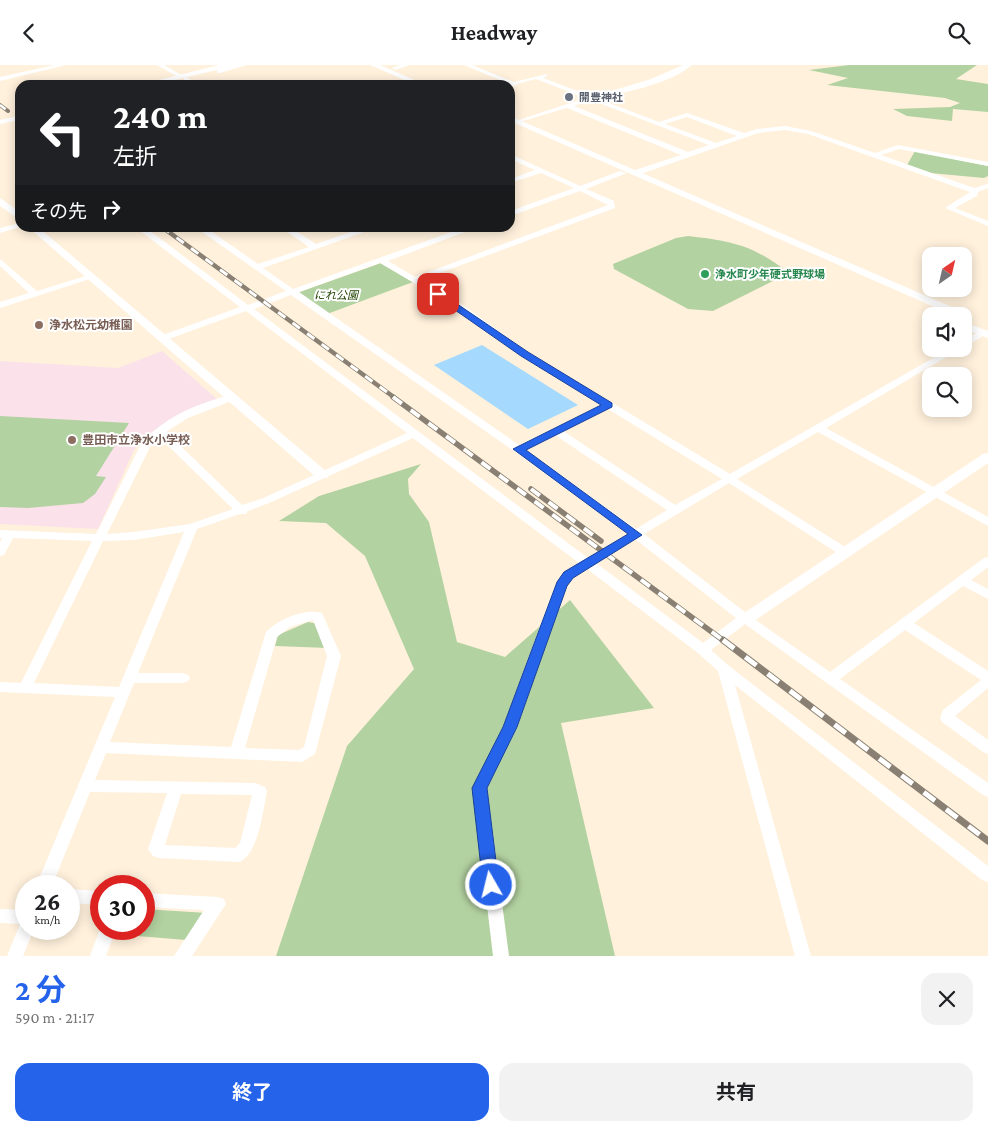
<!DOCTYPE html>
<html lang="ja">
<meta charset="utf-8">
<style>
:root{--surface:#fff;--page:#f2f2f2;--text:#202124;--muted:#757577;--accent:#2563eb}
body{margin:0;font-family:"Crimson Pro","Noto Sans JP",serif;background:var(--page);color:var(--text);height:100vh;display:flex;flex-direction:column;font-size:19px;white-space:nowrap}
*{box-sizing:border-box;margin:0}
p{font-size:16px;color:var(--muted)}
.icon{flex:none;width:28px;height:28px;fill:none;stroke:currentColor;stroke-width:2;stroke-linecap:round;stroke-linejoin:round}
.map{position:relative;height:891px;overflow:hidden}
.side{display:flex;flex-direction:column;background:var(--surface);flex:1}
.side>*{flex:none}
.hud{position:absolute;left:15px;top:15px;width:500px;height:152px;border-radius:15px;box-shadow:0 2px 12px #0003;background:#202124;color:#fff;overflow:hidden}
.needle{width:32px;rotate:34deg}
.tools{position:absolute;left:922px;top:182px;display:grid;gap:10px}
.tools a{display:grid;place-items:center;width:50px;height:50px;border-radius:10px;background:var(--surface);box-shadow:0 2px 12px #0003;font-size:25px}
.speed{position:absolute;left:15px;top:810px;display:flex;gap:10px;font-size:25px;font-weight:700;text-align:center}
.speed>*{display:grid;place-content:center;width:65px;height:65px;border-radius:50%;background:var(--surface);box-shadow:0 2px 12px #0003;line-height:1}
.speed small{font-size:12px;font-weight:400}
.speed .limit{border:8px solid #d22;background:#fff;color:#111}
.pin{position:absolute;display:grid;place-items:center;width:42px;height:42px;color:#fff;margin:-21px;border-radius:10px;box-shadow:0 2px 8px #0006}
.me{position:absolute;width:55px;margin:-28px;rotate:352deg;stroke-linejoin:round;filter:drop-shadow(0 0 4px #0008)}
.turn{display:flex;align-items:center;gap:18px;height:105px;padding:0 15px;font-size:22px}
.turn .icon{width:65px;height:65px;stroke-width:2.5}
.turn b{display:block;font-size:35px;line-height:42px}
.then{display:flex;align-items:center;height:48px;padding:0 15px;background:#0003;gap:10px;font-size:19px}
.round{display:grid;place-items:center;flex:none;width:52px;height:52px;border-radius:15px;background:var(--page)}
.summary{display:flex;align-items:center;justify-content:space-between;height:85px;padding:0 15px}
h1{font-size:30px;font-weight:700;line-height:38px;color:var(--accent)}
.cta{display:flex;gap:10px;margin-top:auto;padding:10px 15px}
.cta a{flex:1;height:58px;border-radius:15px;background:var(--accent);color:#fff;font-size:20px;font-weight:700;line-height:58px;text-align:center}
.cta a+a{background:var(--page);color:var(--text)}
header{display:flex;justify-content:space-between;align-items:center;height:65px;padding:0 15px;background:var(--surface);font-size:22px;font-weight:700}
.map>svg:first-child{display:block}
</style>
<header><svg class="icon" aria-label="back" viewBox="0 0 24 24"><path d="M15 5l-7 7 7 7"/></svg>Headway<svg class="icon" aria-label="search" viewBox="0 0 24 24"><circle cx="10" cy="10" r="6"/><path d="M15 15l6 6"/></svg></header>
<div class="map">
<svg width="988" height="891" viewBox="0 0 988 891">
<rect width="100%" height="100%" fill="#fff1dc"/>
<path fill="#fbe1e9" d="M162,286l56,49 -40,17 -25,14 -19,19 -36,79 -98,-5v-163l118,7z"/>
<path fill="#b3d2a1" d="M849,0h128l-21,14 32,5v28l-35,-3 -1,12 -45,-5 -14,-7 57,-2 10,-4 -15,-5 -118,-13 21,-7 -39,-8z
M915,86l73,15v10l-4,2 -54,-5 -23,-8z
M688,171c44,5 65,9 101,37l-76,38 -25,-2 -74,-40 -1,-5 63,-26z
M381,198l32,19 -86,32 -30,-21z
M0,351l129,7 -33,53 10,1 -11,17 -12,9 -55,5 -28,-1z
M421,399l-13,15 1,15 20,28 28,120 48,15 65,-57 84,108 -93,15 54,233h-339l71,-210 67,-77 -49,-113 -39,-33 -47,-2 40,-25z
M308,557l11,2 9,24 -53,-2 3,-11z
M144,844l63,4 -21,27 -73,-6 2,-5h29z"/>
<path fill="#a5d9fd" d="M482,280l96,60 -50,24 -94,-64z"/>
<g fill="none" stroke-linecap="round" stroke-linejoin="round">
<path fill="#fff" fill-rule="evenodd" d="M55,0h11l-66,16v-4z
M157,0h7l19,11 -5,1z
M400,0h10l-15,5 -3,-2z
M464,0h8l42,17 33,-8v2l-4,2 116,44 28,-9 57,20 13,-4 28,-3 26,5 64,22 23,-8 90,17v4l-89,-17 -18,6 93,33 14,-4v4l-10,4 -1,4 -22,12 33,13v5l-43,-18 25,-16 -162,-58 -23,-4 -27,3 -120,42h-6v-4l49,-16 -114,-47 -51,15v-2l69,-23 -49,-19 -24,6zM591,35l118,45 -21,7 -114,-46zM687,52l50,19 -21,7 -51,-19z
M186,12l13,7 1,1h-8l-8,-5v-2z
M510,89l70,32 40,-15 7,2 -41,16 28,12 1,7 -194,72 36,21 71,51 202,122 219,-125h11l-134,79 162,89v9l-170,-94 -81,47 113,71 2,3 -2,3h-8l-113,-73 -85,51 106,82 80,56 154,-114 4,-1v10l-17,13 17,9v10l-25,-13 -49,37 74,48v17l-33,28 33,24v14l-5,-2 -41,-30 -2,-4 3,-8 38,-30 -76,-50 -65,49 148,104v14l-5,-2 -238,-171 -34,26 18,16 259,200v16l-6,-2 -247,-195 76,271h-16l-77,-285 -20,-18 -111,-84 -15,9 -5,8 -50,141 -30,61 22,168h-16l-20,-168 30,-61 52,-142 9,-13 15,-9 -166,-125 -144,65 -21,8 -2,3h-6l-43,15 -59,144h45l5,2 2,3 -2,3 -5,2h-49l-24,59 121,5 35,-115c13,-13 39,-24 56,-19l19,43 -26,98 -13,8 -196,-9 -11,27 160,3 10,4 2,4c-4,19 -8,63 -28,71l-81,-4 -5,-2 -5,-7 19,-56 -77,-1 -38,94h-16l79,-189 -115,-5v-10l21,1 71,-142 -79,-3 -9,17 -4,1v-14l2,-4h-2v-8l96,4 44,-88c21,-28 58,-43 91,-51l3,1 2,2 -2,2 -46,18 -22,14 76,73 19,-6 146,-66 -161,-122 -80,29h-6v-4l80,-29 -105,-80h10l103,78 38,-14 -91,-64h10l53,37 51,-17 -29,-20h10l26,17 49,-17h13l-115,41 30,21 172,-62h13l-90,34 27,16 193,-72 -28,-14 -70,25v-5l64,-23 -33,-15 -31,10v-4l25,-9 -25,-11zM380,198l71,42 71,51 79,49 -82,40 -220,-153zM291,230l223,156 114,83 -40,24 -334,-249zM608,344l114,70 -47,26 -112,-74zM555,370l112,75 -31,19 -111,-80zM159,372l74,72 -43,15 -56,8 -27,2 43,-87zM184,467l-65,155 -85,-4 69,-142 31,-1zM635,474l101,79 -33,25 -107,-80zM313,555l14,36 -23,91 -5,3 -54,-2 32,-111 13,-10zM181,729l71,1 -12,48 -5,5 -70,-3z
M20,158v4l-20,6v-5z
M0,194l37,32 55,-17 4,3 -96,31v-6l29,-9 -29,-27z
M982,265l3,1v4l-21,12v-7z
M69,824l32,2v14l-32,-2z
M144,828l74,4 6,2 2,5 -34,52h-18l30,-46 -60,-3z
M0,844l26,1v19h8l-11,27h-16l13,-32 -20,-1z
M101,861v3h15l-10,27h-16z"/>
<path fill="#fff" fill-rule="evenodd" d="M219,0h28l-27,8h-3v-3l-64,15h-14z
M370,0h10l46,20h-10z
M683,0h9c-23,20 -71,28 -100,35l-4,-2 63,-19z
M511,17h3l4,2 -8,4v-3h-3z
M20,51v4l-20,4v-4z
M510,51l458,198 1,2 -5,3v-3h-9l-445,-195z
M0,133l20,14v8l-20,-14z
M28,162h10l289,245 2,3 -2,3h-10z
M964,257l24,9v7l-24,-9z
M988,388v10l-237,160 -5,1 -5,-1 -3,-4 3,-4 242,-161z"/>
<defs>
<path id="rail-far3" d="M0,40l8,6"/>
<path id="rail-far2" d="M162,162l233,171"/>
<path id="rail-far1" d="M393,332l331,244
M531,424l70,52"/>
<path id="rail" d="M723,575l265,201"/>
</defs>
<use href="#rail-far3" stroke="#898073" stroke-width="4"/>
<use href="#rail-far2" stroke="#898073" stroke-width="4.5"/>
<use href="#rail-far1" stroke="#898073" stroke-width="5.5"/>
<use href="#rail" stroke="#898073" stroke-width="7"/>
<use href="#rail-far3" stroke="#fff" stroke-width="2.5" stroke-dasharray="7" stroke-linecap="butt"/>
<use href="#rail-far2" stroke="#fff" stroke-width="3" stroke-dasharray="9" stroke-linecap="butt"/>
<use href="#rail-far1" stroke="#fff" stroke-width="4" stroke-dasharray="11" stroke-linecap="butt"/>
<use href="#rail" stroke="#fff" stroke-width="5" stroke-dasharray="14" stroke-linecap="butt"/>
</g>
<path fill="#2563eb" stroke="#184099" d="M438,226l90,61 84,51v4l-86,43 116,85 -69,43 -6,8 -50,141 -30,61 12,97 -2,5 -6,2 -5,-2 -3,-5 -11,-97 31,-61 54,-145 7,-10 64,-38 -115,-85 88,-44 -80,-49 -86,-60 -2,-2z"/>
<circle fill="#6b7280" stroke="#fff" stroke-width="2" cx="569" cy="32" r="5"/>
<circle fill="#2e9e5b" stroke="#fff" stroke-width="2" cx="705" cy="209" r="5"/>
<g fill="#8d6e63" stroke="#fff" stroke-width="2">
<circle cx="39" cy="260" r="5"/>
<circle cx="72" cy="375" r="5"/>
</g>
<g text-anchor="middle" stroke-width="4" stroke-linejoin="round" paint-order="stroke">
<g font-size="11" font-weight="bold" fill="#5b616d" stroke="#fff" text-anchor="start">
<text x="579" y="36">開豊神社</text>
</g>
<g font-size="11" font-weight="bold" fill="#27864d" stroke="#fff" text-anchor="start">
<text x="715" y="213">浄水町少年硬式野球場</text>
</g>
<g font-size="11" font-style="italic" fill="#204302" stroke="#fff">
<text x="336" y="234">にれ公園</text>
</g>
<g font-size="12" font-weight="bold" fill="#785e54" stroke="#fff" text-anchor="start">
<text x="49" y="264">浄水松元幼稚園</text>
<text x="82" y="379">豊田市立浄水小学校</text>
</g>
</g>
</svg>
<div class="tools">
<a><svg class="needle" viewBox="-14 -14 28 28"><path d="M0-13l5 13h-10z" fill="#e53935"/><path d="M0 13l5-13h-10z" fill="#757577"/></svg></a>
<a><svg class="icon" aria-label="sound" viewBox="0 0 24 24"><path d="M4 9h4l5-4v14l-5-4H4zM17 9q2 3 0 6"/></svg></a>
<a><svg class="icon" aria-label="search" viewBox="0 0 24 24"><circle cx="10" cy="10" r="6"/><path d="M15 15l6 6"/></svg></a>
</div>
<div class="speed"><div>26<small>km/h</small></div><div class="limit">30</div></div>
<div class="pin" style="left:438px;top:229px;background:#d93025"><svg class="icon" aria-label="arrive" viewBox="0 0 24 24"><path d="M6 21V4h12l-3 4 3 4H6"/></svg></div>
<svg class="me" style="left:491px;top:820px" viewBox="-20 -20 40 40"><circle r="17" fill="#2563eb" stroke="#fff" stroke-width="3"/><path d="M0-11L8 9 0 5-8 9z" fill="#fff"/></svg>
<div class="hud">
<div class="turn"><svg class="icon" aria-label="left" viewBox="0 0 24 24"><path d="M17 20v-9H6M10 6l-5 5 5 5"/></svg><div><b>240 m</b>左折</div></div>
<div class="then">その先<svg class="icon" aria-label="right" viewBox="0 0 24 24"><path d="M7 20v-9h11M14 6l5 5-5 5"/></svg></div>
</div>
</div>
<section class="side">
<div class="summary"><div><h1>2 分</h1><p>590 m · 21:17</p></div><a class="round"><svg class="icon" aria-label="close" viewBox="0 0 24 24"><path d="M6 6l12 12M18 6L6 18"/></svg></a></div>
<div class="cta"><a>終了</a><a>共有</a></div>
</section>
